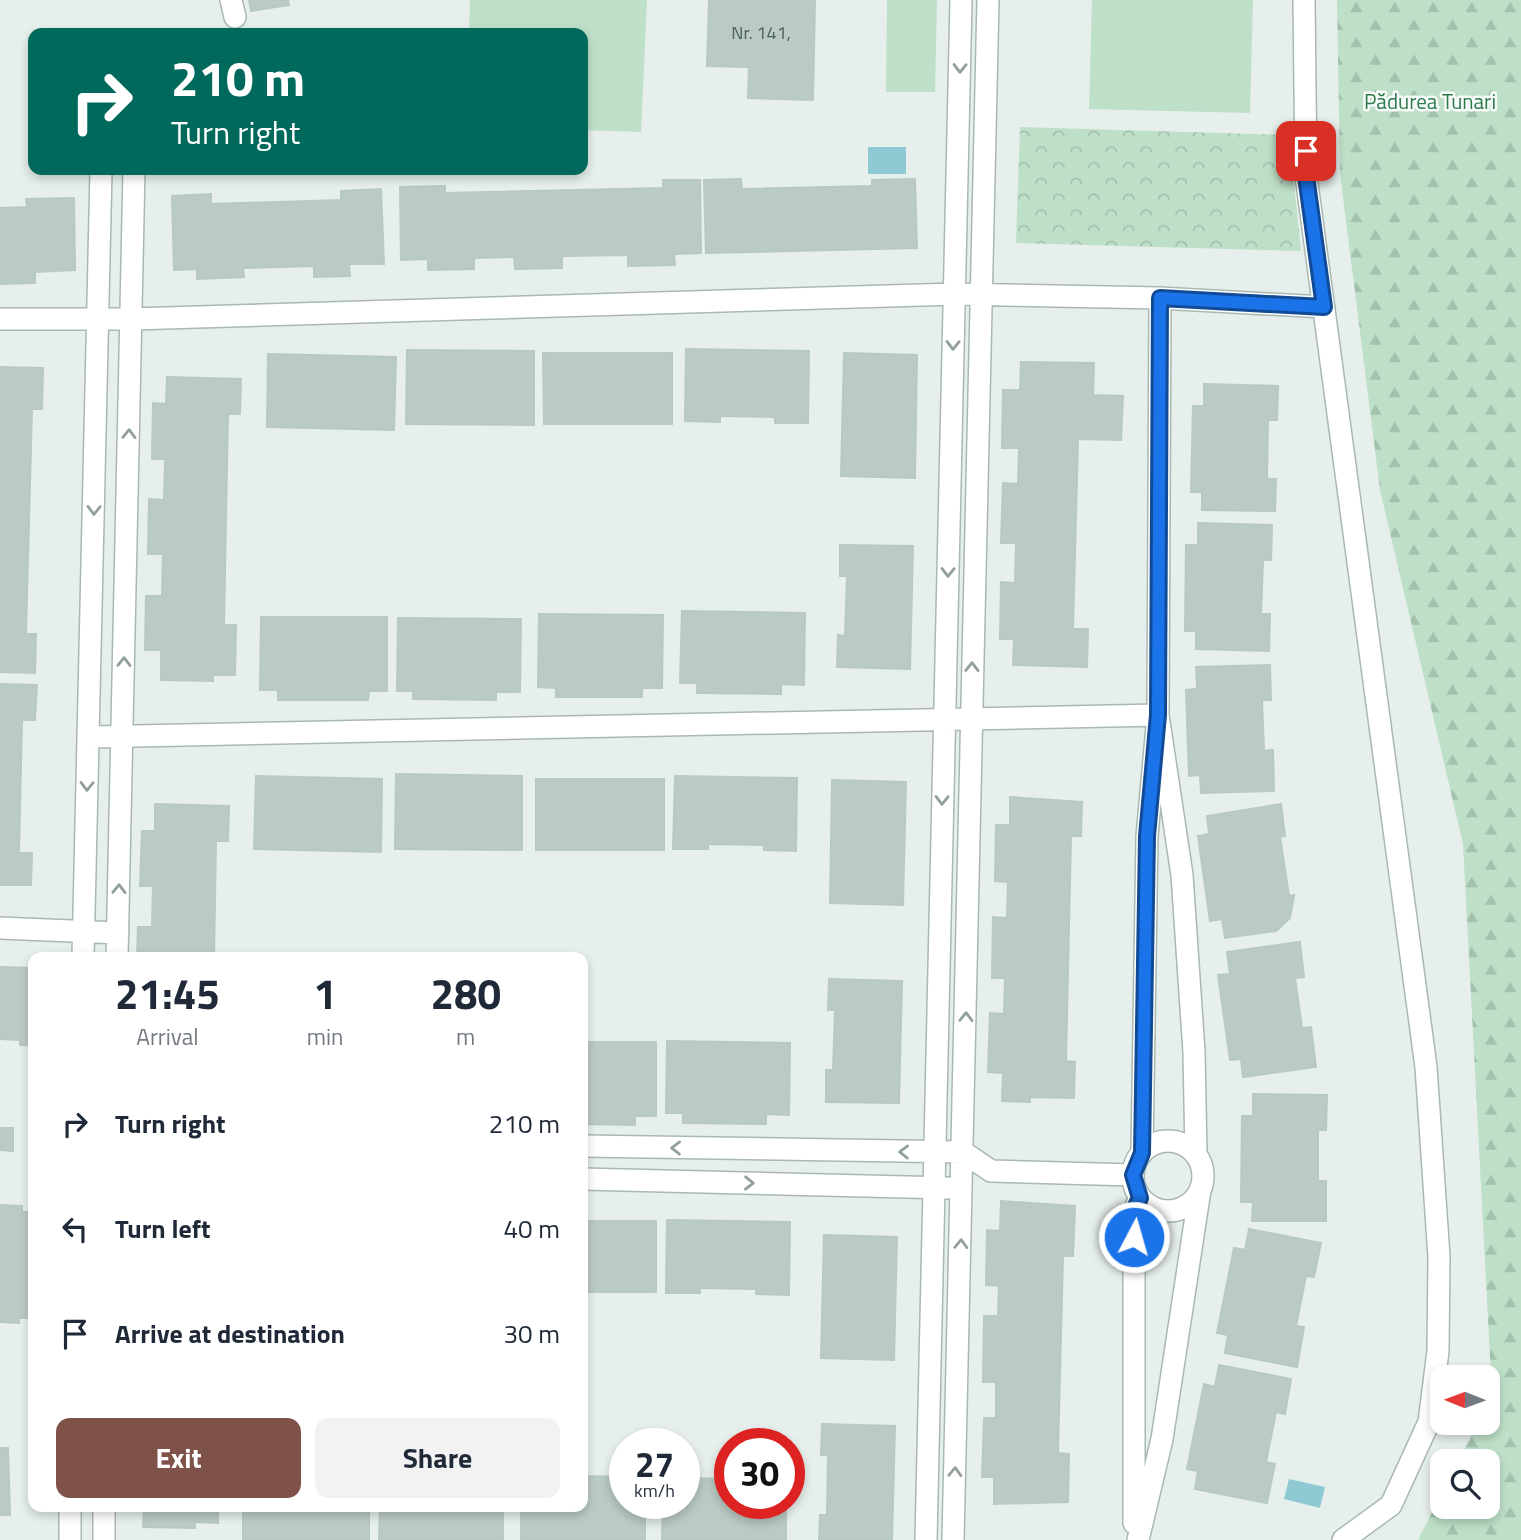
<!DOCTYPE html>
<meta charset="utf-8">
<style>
:root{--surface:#fff;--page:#f2f2f3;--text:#1f2937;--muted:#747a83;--accent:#7f5249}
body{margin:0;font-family:"Titillium Web",sans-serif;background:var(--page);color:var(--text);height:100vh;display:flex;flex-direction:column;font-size:26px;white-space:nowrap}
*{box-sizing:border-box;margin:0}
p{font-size:23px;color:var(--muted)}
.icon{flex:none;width:38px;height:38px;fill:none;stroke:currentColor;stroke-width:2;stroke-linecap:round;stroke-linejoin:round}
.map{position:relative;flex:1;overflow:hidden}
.drawer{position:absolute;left:28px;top:952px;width:560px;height:560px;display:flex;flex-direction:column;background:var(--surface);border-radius:14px;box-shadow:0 4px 10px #0003}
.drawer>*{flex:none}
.hud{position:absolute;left:28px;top:28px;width:560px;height:147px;border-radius:14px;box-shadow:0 4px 10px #0003;background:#00695c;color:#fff;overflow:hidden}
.needle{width:46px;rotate:271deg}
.tools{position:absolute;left:1430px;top:1365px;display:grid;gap:14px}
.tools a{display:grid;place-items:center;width:70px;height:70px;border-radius:14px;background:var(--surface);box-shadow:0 4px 10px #0003;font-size:35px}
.speed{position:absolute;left:609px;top:1428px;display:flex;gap:14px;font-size:35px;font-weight:700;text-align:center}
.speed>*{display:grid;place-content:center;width:91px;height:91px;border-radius:50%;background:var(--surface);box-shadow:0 4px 10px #0003;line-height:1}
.speed small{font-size:18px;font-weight:400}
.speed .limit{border:10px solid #d22;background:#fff;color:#111}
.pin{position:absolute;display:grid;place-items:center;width:60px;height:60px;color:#fff;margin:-30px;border-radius:14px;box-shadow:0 4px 10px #0006}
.me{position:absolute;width:77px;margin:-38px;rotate:6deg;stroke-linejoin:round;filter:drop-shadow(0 0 5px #0008)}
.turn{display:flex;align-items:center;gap:24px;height:147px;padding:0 28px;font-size:32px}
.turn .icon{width:91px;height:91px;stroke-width:2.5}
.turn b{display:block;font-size:49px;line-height:60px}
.eta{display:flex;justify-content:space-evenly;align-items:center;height:119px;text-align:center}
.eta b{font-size:42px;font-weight:700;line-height:49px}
.primary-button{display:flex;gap:14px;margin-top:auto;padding:14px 28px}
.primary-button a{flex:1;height:80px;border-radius:14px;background:var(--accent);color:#fff;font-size:28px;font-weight:700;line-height:80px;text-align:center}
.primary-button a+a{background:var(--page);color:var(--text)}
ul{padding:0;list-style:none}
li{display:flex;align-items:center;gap:21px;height:105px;padding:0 28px}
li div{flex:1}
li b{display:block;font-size:26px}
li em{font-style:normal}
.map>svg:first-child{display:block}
</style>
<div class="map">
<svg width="1521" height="1540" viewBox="0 0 1521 1540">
<defs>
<pattern id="forest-firs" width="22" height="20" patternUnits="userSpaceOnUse" patternTransform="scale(1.75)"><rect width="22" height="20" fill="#bfe0c8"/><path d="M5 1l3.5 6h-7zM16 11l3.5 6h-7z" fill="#a4c1ad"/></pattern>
<pattern id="park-crowns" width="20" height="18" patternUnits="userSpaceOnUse" patternTransform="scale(1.75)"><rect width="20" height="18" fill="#bfe0c8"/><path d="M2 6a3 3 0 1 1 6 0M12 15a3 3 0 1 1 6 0" fill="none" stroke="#a4c1ad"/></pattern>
</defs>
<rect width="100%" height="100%" fill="#e6efeb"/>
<path fill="url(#forest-firs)" d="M1337,0h184v1540h-103l24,-47v14h46v-46h-30l20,-38h10v-19l4,-9 -29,-551 -83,-354 -40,-316z"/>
<path fill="url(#park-crowns)" d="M1020,127l269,8 12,116 -285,-8z"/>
<path fill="#bfe0c8" d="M470,0h177l-6,132 -58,-2v-97h-114z
M887,0h50l-2,92h-49z
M1092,0h161l-3,113 -161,-4z"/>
<path fill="#8ec9d4" d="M868,147h38v27h-38z
M1289,1479l36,8 -5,21 -36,-9z"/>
<path fill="#bbcac4" stroke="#b8c9c2" stroke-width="2" d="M249,0h39l1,5 -38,6z
M709,0h106l-2,100 -65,-2 1,-31 -42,-1z
M741,179l1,10 130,-3v-6l43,-1 2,69 -211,5 -2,-73z
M663,180h37l1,73 -27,1 1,11 -47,1v-11l-66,1v12l-47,1 -1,-12 -40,1v11l-46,1v-11l-27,1 -1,-73 45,-1v7l218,-5z
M381,189l3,75h-35l1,12 -36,1v-11l-71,2 1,9 -47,2v-10l-23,1 -2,-74 39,-2v10l130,-4v-9z
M74,198l1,72 -40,2v11l-35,1v-76l27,-1 -1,-8z
M686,349l123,2 -1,72h-33v-6l-55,-1v6l-35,-1z
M407,350l127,1v74l-128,-1z
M543,353h129v71h-128z
M844,353l73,2 -2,123 -74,-2z
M268,354l128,3 -2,73 -127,-3z
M1021,362l73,1 -1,32 30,1 -2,44 -43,-1 -5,190h15l-1,38 -74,-2 1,-26h-14l1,-57 14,1 1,-40h-15l2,-60 15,1 1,-36h-17l1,-58h17z
M0,367l43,1 -1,41h-10l-6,225h10l-1,39 -35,-1z
M167,377l74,2 -1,35h-12l-4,211h12l-1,50h-22v6l-52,-1v-30h-16l1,-54h16l1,-42h-15l1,-55 15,1 1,-41h-13l1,-56 13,1z
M1204,384l74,2 -1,34h-9l-1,59h9l-1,32 -73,-1v-18h-11l2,-86h11z
M1198,523l74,2 -1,35h-8l-2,54h9l-1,37 -73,-2v-18h-11l1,-86h12z
M840,545l73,1 -3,123 -73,-2 1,-32 7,1 2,-60h-7z
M682,611l123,2 -1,72 -23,-1v10l-84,-1v-10h-17z
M539,614l124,1 -1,73h-20v9h-86v-9l-18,-1z
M261,617h126v74h-18l-1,9h-90v-10h-18z
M398,618l123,1 -1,73h-24v8l-83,-1v-8h-16z
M1270,665l1,35h-9l2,51 9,-1 1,41 -73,2 -1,-18 -11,1 -3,-86 11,-1 -1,-22z
M0,684l37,1 -2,35h-13l-3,133h13l-1,32h-31z
M396,774l126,2v74l-127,-1z
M256,776l126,3 -1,73 -127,-3z
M675,776l122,2 -1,73 -32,-1v-5l-56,-1v5h-35z
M536,779h128v71h-128z
M832,780l74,2 -3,123 -73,-2z
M1010,797l72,5 -1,34h-10l-5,225 9,1 -1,36 -44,-1v5l-28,-1 1,-28 -15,-1 2,-59 14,1 1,-36h-13l1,-61 14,1 1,-36 -13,-1 1,-56h14z
M155,804l74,2 -1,35h-12l-2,116h-77l1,-30h14l1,-41h-13l2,-55h13z
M1281,804l4,32 -5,1 9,59 5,-1 -4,23 -14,13 -51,7 -3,-19 -12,2 -12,-85 11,-2 -2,-18z
M1300,942l4,35 -9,1 7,50 9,-1 5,40 -73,10 -2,-18 -11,1 -12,-85 12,-1 -3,-22z
M0,967l33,1v77h-13v-5l-20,-1z
M829,979l73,2 -3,122 -73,-1v-32h7l2,-60h-7z
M667,1041l123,2 -1,72 -23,-1v10l-83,-1v-10h-17z
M583,1042h73v74h-21v9l-52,-1z
M1253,1094l74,1 -1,35h-8v51h8v40h-74l1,-19h-12l1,-86h11z
M0,1128h13v23l-13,-1z
M1001,1201l74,5 -2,50h-10l-5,197 11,1 -1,48 -74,2v-27h-12l2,-59h12v-36h-13l1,-66h14l1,-30 -13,-1 1,-55 13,1z
M0,1205l22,1v6h11v106h-14v5l-19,-1z
M667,1220l123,2 -1,73 -33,-1v-5l-56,-1v5h-34z
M583,1221h73v71h-73z
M1249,1229l72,14 -7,34 -8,-1 -10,50 8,1 -7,40 -72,-14 3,-18 -11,-2 17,-85 11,2z
M824,1235l73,2 -3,123 -73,-2z
M1219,1365l72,14 -6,35 -9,-2 -10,50 9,2 -8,39 -72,-14 3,-18 -11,-2 17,-85 11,3z
M822,1424l73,2 -3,114h-73l1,-25h7l1,-60h-7z
M0,1448h8l2,67h-10z
M583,1476l42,1v26h20v37h-124v-33h62z
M684,1478l46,1v24h56v37h-124l1,-37h21z
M144,1507h74v16l-23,-1v6l-52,-1z
M243,1507h126v33h-126z
M380,1507h123v33h-124z"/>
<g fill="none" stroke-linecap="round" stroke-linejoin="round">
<defs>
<path id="street" d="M231,0l4,17
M1304,0l2,176 120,891 13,190 -1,94 -9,71 -38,83 -48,35
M0,319h132l823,-25 205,4 164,9
M88,737l1070,-22 24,160 12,177 2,103
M0,928l118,5
M83,957l18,-787
M117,957l17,-787
M1133 1176a35 35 0 1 1 70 0a35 35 0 1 1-70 0Z
M583,1146l380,6 28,19 142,4
M1142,1153l5,-317 11,-121 2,-417
M583,1179l365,9
M1134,1523v-313l6,-12
M70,1540v-33
M104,1540v-33
M926,1540l35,-1540
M953,1540l35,-1540
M1138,1540l24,-101 38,-249"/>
</defs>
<use href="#street" stroke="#a8b8b2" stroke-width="24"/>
<use href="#street" stroke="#fff" stroke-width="21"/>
</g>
<defs><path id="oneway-chevron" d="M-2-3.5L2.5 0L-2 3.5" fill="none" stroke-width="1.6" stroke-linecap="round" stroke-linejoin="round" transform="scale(1.75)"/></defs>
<g stroke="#92a09c">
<use href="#oneway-chevron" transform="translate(960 68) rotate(91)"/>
<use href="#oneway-chevron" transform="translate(953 345) rotate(91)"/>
<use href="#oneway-chevron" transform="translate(129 434) rotate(-89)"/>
<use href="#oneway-chevron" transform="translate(94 510) rotate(91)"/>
<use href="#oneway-chevron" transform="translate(948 572) rotate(91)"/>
<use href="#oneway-chevron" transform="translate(124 662) rotate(-89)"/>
<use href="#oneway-chevron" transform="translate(972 667) rotate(-89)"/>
<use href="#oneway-chevron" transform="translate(87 786) rotate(91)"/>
<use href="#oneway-chevron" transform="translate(942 800) rotate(91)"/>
<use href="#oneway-chevron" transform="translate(119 889) rotate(-89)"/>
<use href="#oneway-chevron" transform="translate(966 1017) rotate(-89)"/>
<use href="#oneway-chevron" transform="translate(676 1148) rotate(-179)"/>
<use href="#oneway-chevron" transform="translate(904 1152) rotate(-179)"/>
<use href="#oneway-chevron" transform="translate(749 1183) rotate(1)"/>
<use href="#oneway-chevron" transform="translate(961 1244) rotate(-88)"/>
<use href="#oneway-chevron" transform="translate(955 1472) rotate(-88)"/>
</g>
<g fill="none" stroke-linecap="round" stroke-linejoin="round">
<defs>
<path id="route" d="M1134,1237v-27l6,-12 -7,-23 9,-22 5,-317 11,-121 2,-417 164,9 -18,-131v-25"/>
</defs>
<use href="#route" stroke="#114b97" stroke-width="18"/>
<use href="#route" stroke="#1a73e8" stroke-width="12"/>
</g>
<g text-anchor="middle" stroke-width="5" stroke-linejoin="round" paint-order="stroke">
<g font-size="18" fill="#4a645c">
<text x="761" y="39">Nr. 141,</text>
</g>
<g font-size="21" fill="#2d7a4b" stroke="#f7fbf9">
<text x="1430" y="109">Pădurea Tunari</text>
</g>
</g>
</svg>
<div class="tools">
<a><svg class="needle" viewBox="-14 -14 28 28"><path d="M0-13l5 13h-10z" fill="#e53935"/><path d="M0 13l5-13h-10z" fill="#747a83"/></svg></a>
<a><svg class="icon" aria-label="search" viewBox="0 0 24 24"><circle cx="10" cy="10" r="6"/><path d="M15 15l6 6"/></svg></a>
</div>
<div class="speed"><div>27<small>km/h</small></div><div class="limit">30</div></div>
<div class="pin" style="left:1306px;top:151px;background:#d93025"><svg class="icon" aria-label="arrive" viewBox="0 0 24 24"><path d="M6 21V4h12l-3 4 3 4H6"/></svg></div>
<svg class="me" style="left:1134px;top:1237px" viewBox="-20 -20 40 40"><circle r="17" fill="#1a73e8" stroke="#fff" stroke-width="3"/><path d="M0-11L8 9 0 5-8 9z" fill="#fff"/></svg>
<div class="hud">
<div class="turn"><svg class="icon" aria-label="right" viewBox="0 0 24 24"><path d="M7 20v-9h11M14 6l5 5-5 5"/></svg><div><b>210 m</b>Turn right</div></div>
</div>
<section class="drawer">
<div class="eta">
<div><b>21:45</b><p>Arrival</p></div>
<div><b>1</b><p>min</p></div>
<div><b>280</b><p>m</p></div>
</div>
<ul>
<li><svg class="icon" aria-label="right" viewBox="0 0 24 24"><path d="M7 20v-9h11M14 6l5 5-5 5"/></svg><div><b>Turn right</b></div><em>210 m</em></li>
<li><svg class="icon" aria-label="left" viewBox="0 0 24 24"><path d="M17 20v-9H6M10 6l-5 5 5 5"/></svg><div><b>Turn left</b></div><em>40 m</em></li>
<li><svg class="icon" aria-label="arrive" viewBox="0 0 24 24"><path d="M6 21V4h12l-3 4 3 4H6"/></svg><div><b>Arrive at destination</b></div><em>30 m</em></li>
</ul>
<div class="primary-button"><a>Exit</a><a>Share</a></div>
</section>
</div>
